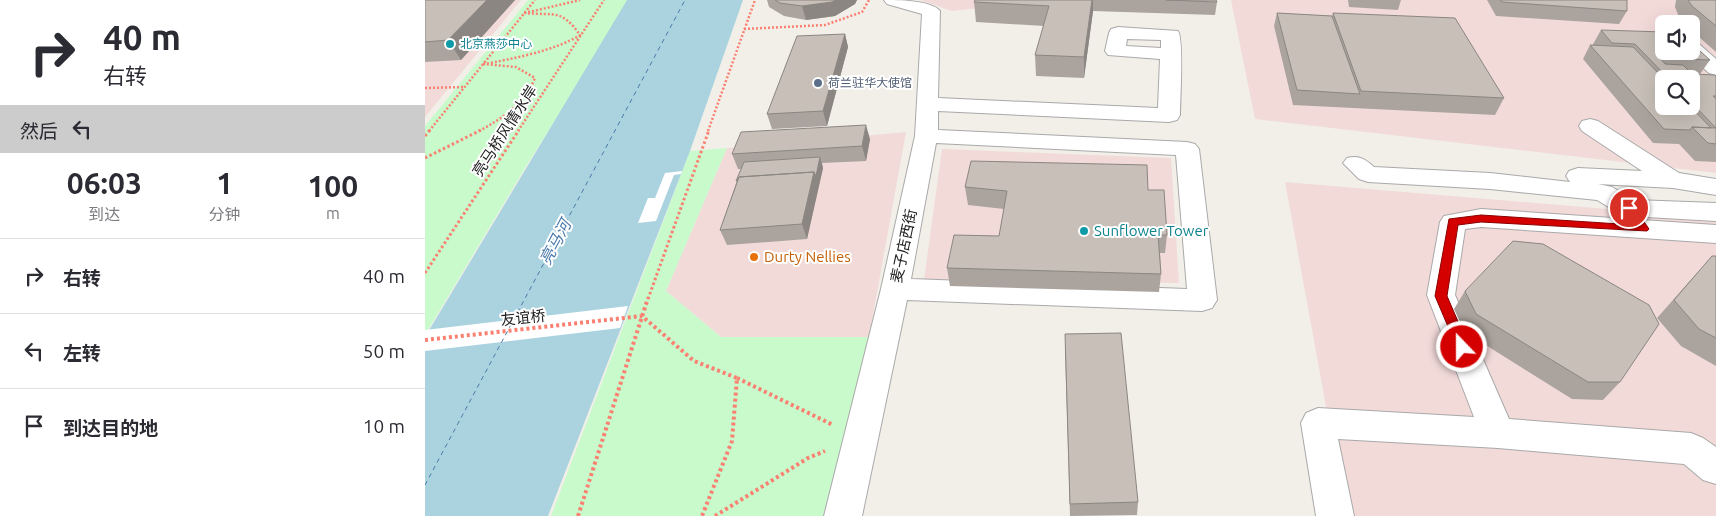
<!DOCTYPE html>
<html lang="zh">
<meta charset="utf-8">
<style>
:root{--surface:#fff;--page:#f7f7f7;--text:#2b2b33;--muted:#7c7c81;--line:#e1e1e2}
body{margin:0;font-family:Ubuntu,"Noto Sans SC",sans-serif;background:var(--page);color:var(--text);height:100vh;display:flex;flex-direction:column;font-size:19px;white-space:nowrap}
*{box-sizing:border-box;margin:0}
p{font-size:16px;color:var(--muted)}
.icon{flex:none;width:28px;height:28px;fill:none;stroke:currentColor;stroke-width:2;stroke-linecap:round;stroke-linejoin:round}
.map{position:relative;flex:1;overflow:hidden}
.panel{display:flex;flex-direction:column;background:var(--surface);width:425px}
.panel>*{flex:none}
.banner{background:#fff;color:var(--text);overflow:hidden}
.controls{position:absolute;left:1230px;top:15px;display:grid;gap:10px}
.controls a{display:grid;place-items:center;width:45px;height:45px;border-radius:8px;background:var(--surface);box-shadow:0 5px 20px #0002;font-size:25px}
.pin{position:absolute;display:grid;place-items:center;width:42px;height:42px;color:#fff;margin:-21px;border:2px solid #fff;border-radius:50%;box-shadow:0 1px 5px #0007}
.me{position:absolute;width:55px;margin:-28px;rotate:338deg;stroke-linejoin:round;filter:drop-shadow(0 0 4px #0008)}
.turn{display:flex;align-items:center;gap:18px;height:105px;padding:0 20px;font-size:22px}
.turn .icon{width:65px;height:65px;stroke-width:2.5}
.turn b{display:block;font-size:35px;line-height:42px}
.then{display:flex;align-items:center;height:48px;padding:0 20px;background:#0003;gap:10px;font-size:19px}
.eta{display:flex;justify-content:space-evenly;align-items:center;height:85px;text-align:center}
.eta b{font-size:30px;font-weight:600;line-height:35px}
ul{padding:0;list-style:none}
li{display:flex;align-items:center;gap:15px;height:75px;padding:0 20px;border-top:1px solid var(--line)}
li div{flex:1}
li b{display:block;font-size:19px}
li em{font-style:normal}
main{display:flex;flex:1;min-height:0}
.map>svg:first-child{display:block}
</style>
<main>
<section class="panel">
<div class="banner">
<div class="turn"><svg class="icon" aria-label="right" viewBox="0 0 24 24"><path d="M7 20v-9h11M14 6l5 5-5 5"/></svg><div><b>40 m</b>右转</div></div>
<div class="then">然后<svg class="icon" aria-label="left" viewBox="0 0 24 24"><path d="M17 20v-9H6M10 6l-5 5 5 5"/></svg></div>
</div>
<div class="eta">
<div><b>06:03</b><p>到达</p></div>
<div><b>1</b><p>分钟</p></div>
<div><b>100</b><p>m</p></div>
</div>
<ul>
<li><svg class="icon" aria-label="right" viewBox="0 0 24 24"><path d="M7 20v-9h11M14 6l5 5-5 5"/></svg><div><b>右转</b></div><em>40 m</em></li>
<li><svg class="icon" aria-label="left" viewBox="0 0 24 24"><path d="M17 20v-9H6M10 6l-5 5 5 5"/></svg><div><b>左转</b></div><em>50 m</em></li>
<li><svg class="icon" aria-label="arrive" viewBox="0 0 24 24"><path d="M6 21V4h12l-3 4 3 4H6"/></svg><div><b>到达目的地</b></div><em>10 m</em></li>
</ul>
</section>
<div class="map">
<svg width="1291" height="516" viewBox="0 0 1291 516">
<rect width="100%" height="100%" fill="#f2efe9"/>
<path fill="#f2dad9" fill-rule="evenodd" d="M0,0h96l-96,117z
M495,0h103l2,3 -73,8z
M806,0h485v173l-461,-54zM1239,24h27v27h-27zM1239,79h27v27h-27z
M481,132l-37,205h-148l-55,-46 61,-143z
M517,149l229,9 8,125 -255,-3z
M860,182l431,36v298h-370z"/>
<path fill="#c8facc" d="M103,0h103l-103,163 -103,172v-209z
M302,148l-61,143 55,46h148l-46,179h-272l139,-365z"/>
<path fill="#aad3df" d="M202,0h116l-53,151 -142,365h-123v-179z"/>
<path fill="#fff" d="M257,171l-1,3 -7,1 -18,46 -18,2 10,-25h7l10,-25z
M203,306l-8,22 -195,23v-21z"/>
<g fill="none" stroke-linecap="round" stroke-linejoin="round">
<path stroke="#4a7aab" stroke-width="1" stroke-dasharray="4.5 4" stroke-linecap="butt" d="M0,485l260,-485"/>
<defs>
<path id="minor" d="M459,0c14,0 47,0 56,11l-2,87 220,10 2,-49 -52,-4 -3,-4 4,-18 2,-4 7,-2 60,4c6,9 2,69 2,84l-3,5 -8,2 -231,-11v19l249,12 8,2 4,5 18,151 -5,8 -10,3 -295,-11 -45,216h-38l57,-227 34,-153 7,-122 -35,-10zM702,39l34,1v8l-35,-2zM511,143l240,12 11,134 -276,-10z
M1266,41l7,2 18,16v16l-7,-2 -25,-22h7z
M1165,119l8,2 81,52 37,6v16l-43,-7 -75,-4 14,3 22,13 82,3v18l-87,-5 -9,-2 -23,-14 -107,-11 -122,-7 -9,-3 -16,-16 4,-5c12,-3 18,1 27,9l116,6 80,9 -4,-6 3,-5 9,-3 64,3 -60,-40 -3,-5 3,-5z
M1056,209l235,16v18l-235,-16 -16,2 -10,66 54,124 182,14 12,5 13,9v37l-13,-4 -19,-16 -186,-16 -160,-9 16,77h-38l-15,-93 5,-10 12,-5 156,9 -47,-122 13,-73 4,-6z"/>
</defs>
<use href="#minor" stroke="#a9a9a9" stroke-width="2"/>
<path stroke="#fa8072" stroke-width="2.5" stroke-dasharray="2 2" stroke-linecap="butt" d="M319,29l81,-4 37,-13 7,-12
M0,88l39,-1
M4,131l106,-131
M54,131c24,-13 45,-27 56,-53l-19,-11 -32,-3c28,-5 73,-14 96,-29 -19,-27 -26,-19 -55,-22l55,-13
M93,131l86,-131
M283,131l47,-131"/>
<path stroke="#fa8072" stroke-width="3" stroke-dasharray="2.5 2.5" stroke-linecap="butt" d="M0,136l5,-6
M0,158l56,-28
M0,273l94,-143
M223,299l61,-169"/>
<path stroke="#fa8072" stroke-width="4" stroke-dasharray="3 3" stroke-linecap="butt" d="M0,340l217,-24 52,45 43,17 -5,63 -30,75
M312,378l96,47
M153,516l70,-218
M290,516l93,-58 17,-7"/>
<use href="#minor" fill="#fff" fill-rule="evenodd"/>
</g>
<path fill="#aba49e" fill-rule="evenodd" d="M0,0h90l-54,60 -36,2z
M342,0h90l-2,4 -20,12 -29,4 -22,-4 -15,-9z
M550,0h241l1,2 -2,13 -122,-4 -9,67 -48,-2 -1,-21 9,-29 -68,-4 -2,-20z
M923,0h53l-3,10 -49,-3z
M1062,0h140v11l-8,13 -123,-8z
M1251,0h40v52l-25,-22v-6h-8l-2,-2 -6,-15z
M852,13l55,3 1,-3 171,85 -9,17 -202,-10 -19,-79z
M1176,30l109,30 -10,14 16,2v86l-21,-1 -16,-17 -26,-1 -70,-84 7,-14 2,1zM1239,79h27v27h-27z
M420,34l3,13 -21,79 -55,3 -5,-15z
M445,139l-4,22 -44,2 1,5 -16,71 -80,6 -7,-15 21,-61h-3l-6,-15z
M540,187l183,3 19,45 -2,18h-5l1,21 -2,18 -209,-6 -3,-18 52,-32 5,-27 -36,-4z
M1291,256v110l-35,-20 -24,-28 39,-44z
M1040,291l155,91 -17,18 -31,-1 -107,-67 -11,-23z
M640,349l73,153 -1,13 -67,1z"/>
<path fill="#8b8681" d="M62,0h28l-54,60 -13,-20z
M411,0h21l-2,4 -20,12 -29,4 -4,-14z
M667,0h1v11l-9,67v-21z
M420,34l3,13 -21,79 -4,-15z
M441,125l4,14 -4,22 -4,-15z
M395,157l3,11 -16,71 -5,-15 12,-52z"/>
<path fill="#c7bfb8" stroke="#8b8681" d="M0,0h62l-39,40 -23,2z
M350,0h61l-4,2 -30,4 -22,-3z
M550,0h117l-8,57 -49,-2 14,-49 -75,-4z
M741,0h50l1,2z
M1075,0h127v11l-125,-9z
M1263,0h28v26l-24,-20z
M852,13l55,3 28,78 -63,-4z
M908,13l122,5 49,80 -143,-7z
M1176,30l63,2v19h27v-8l19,17 -50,-2 5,6 18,1 9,9 23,1 1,1v20h-3l3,3v29l-25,-26v-23h-22l-34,-35 -23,-1z
M420,34l-22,77 -56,3 30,-78z
M1165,45l43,2 31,32v27h26l21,22 -19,-1 -2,3 -26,-1z
M441,125l-4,21 -130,8 9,-22z
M1267,127l24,1v16l-8,-1z
M395,157l-4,19 -2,-4 -75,5 -2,4h-1l8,-19z
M546,161l176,4 1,25h16l3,45h-9l3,39 -214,-6 7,-33 45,1 8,-45 -42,-4z
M389,172l-12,52 -82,6 19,-53z
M1088,241l30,3 106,61 10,19 -39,58h-32l-112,-68 -11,-23z
M1287,256h4v82l-17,-9 -25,-29z
M696,333l17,169 -68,2 -5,-170z"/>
<path fill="#d40000" stroke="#8a0000" d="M1204,204l3,1 15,21 2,3 -2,2 -166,-9 -23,3 -11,71 22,51 -2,3h-9l-23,-54 14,-77 32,-4 154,10 -12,-17z"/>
<g fill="#0f9aa8" stroke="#fff" stroke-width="2">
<circle cx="25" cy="44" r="5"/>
<circle cx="659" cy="231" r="5"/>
</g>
<circle fill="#5c6f8a" stroke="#fff" stroke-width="2" cx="393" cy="83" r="5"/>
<circle fill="#e8710a" stroke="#fff" stroke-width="2" cx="329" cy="257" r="5"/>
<g text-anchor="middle" stroke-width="4" stroke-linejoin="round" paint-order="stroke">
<g font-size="12" fill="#0d838f" stroke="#fff" text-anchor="start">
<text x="35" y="48">北京燕莎中心</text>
</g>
<g font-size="12" fill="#4e5e75" stroke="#fff" text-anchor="start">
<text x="403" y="87">荷兰驻华大使馆</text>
</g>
<g font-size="15" fill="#222" stroke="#fff">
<text transform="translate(80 131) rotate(-57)" y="5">亮马桥风情水岸</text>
<text transform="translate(479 246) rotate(-78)" y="5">麦子店西街</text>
<text transform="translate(98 318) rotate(-6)" y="5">友谊桥</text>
</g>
<g font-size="15" fill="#0d838f" stroke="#fff" text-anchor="start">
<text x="669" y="236">Sunflower Tower</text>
</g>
<g font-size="15" fill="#c56008" stroke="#fff" text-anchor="start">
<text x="339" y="262">Durty Nellies</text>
</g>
<g font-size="16" font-style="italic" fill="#4a7aab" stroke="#fff">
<text transform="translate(130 242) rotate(-62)" y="6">亮马河</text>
</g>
</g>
</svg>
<div class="controls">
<a><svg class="icon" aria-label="sound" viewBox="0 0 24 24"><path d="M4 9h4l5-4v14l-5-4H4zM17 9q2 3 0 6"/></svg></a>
<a><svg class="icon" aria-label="search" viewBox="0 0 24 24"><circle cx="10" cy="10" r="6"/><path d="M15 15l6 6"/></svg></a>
</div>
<div class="pin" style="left:1204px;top:208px;background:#d93025"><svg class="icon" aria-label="arrive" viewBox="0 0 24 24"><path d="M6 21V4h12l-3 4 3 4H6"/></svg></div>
<svg class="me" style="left:1037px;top:347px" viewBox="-20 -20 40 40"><circle r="17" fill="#d40000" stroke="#fff" stroke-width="3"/><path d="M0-11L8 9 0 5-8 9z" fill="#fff"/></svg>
</div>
</main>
